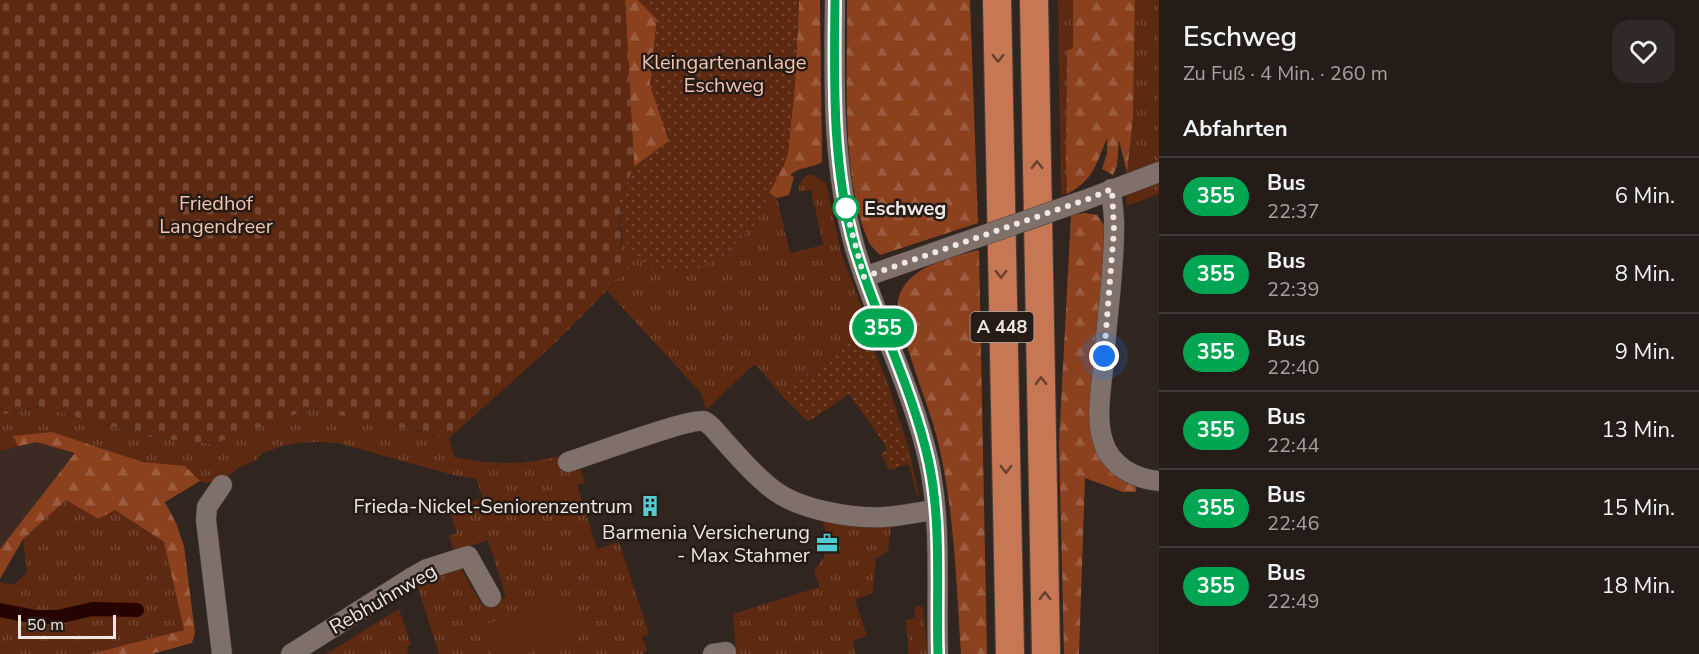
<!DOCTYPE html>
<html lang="de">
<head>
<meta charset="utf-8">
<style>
	:root { --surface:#251c18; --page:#312925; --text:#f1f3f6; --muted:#a3a1a2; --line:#423a37 }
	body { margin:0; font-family:"Nunito Sans",sans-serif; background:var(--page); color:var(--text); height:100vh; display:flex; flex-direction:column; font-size:22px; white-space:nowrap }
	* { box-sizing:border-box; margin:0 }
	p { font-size:20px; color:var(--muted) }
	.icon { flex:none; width:33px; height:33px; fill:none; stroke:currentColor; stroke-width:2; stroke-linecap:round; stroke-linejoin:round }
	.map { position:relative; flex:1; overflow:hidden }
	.sheet { display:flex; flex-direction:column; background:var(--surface); width:540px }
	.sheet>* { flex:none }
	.badge { padding:0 12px; border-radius:20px; font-size:21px; line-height:39px }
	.scale { position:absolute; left:18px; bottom:15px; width:98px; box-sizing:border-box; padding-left:6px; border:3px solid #efe7e3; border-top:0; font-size:16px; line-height:21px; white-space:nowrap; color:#efe7e3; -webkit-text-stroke:4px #271b16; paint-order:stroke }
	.you { position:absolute; width:30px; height:30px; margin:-15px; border:4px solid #fff; border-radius:50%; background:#1a73e8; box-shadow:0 0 0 9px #1a73e833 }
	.map>.badge { position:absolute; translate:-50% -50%; box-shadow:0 0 0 3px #fff }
	h2 { padding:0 24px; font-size:22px; line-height:54px }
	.round { display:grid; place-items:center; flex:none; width:63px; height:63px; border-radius:18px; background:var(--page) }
	.summary { display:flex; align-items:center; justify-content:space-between; height:102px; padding:0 24px }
	h1 { font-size:28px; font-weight:600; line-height:45px }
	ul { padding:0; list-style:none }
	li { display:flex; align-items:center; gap:18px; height:78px; padding:0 24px; border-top:2px solid var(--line) }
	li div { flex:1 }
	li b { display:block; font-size:22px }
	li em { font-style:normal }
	li .badge { min-width:66px; font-weight:700; text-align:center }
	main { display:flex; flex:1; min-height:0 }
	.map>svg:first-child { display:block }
	.built { fill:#3d2a22 }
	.grass { fill:url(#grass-tufts) }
	.forest { fill:url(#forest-firs) }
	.cemetery { fill:url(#cemetery-stones) }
	.garden { fill:url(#garden-dots) }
	.pitch { fill:#5d2911 }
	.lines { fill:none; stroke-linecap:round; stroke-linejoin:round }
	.canal { stroke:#270300; stroke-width:14 }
	.minor-casing { stroke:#4c423d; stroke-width:21 }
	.highway-casing { stroke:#4c423d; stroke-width:30 }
	.minor { stroke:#7f706a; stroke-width:20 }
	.highway { stroke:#c77754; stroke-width:28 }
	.minor-bridge-casing { stroke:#4c423d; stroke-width:21; stroke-linecap:butt }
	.minor-bridge { stroke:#7f706a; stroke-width:20 }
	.oneway { stroke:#67402f }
	.line-casing { stroke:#fff; stroke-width:14 }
	.line { stroke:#00a651; stroke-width:9 }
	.walk { stroke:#efe7e3; stroke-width:6; stroke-dasharray:0 10.8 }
	.stop-dot { fill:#fff; stroke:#00a651; stroke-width:3 }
	.labels { text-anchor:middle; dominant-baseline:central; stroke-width:5; stroke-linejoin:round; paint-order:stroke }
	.shield { fill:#271b16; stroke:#b3aaa6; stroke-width:1.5 }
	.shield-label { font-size:18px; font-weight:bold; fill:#efe7e3 }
	.park-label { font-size:20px; fill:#f1c4b1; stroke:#271b16 }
	.stop-label { font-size:20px; font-weight:bold; fill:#efe7e3; stroke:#271b16; text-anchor:start }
	.poi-label { font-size:20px; fill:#efe7e3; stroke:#271b16; text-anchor:end }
	.street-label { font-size:20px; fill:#efe7e3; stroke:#271b16 }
</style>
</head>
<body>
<main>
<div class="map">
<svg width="1159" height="654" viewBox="0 0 1159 654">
	<defs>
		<pattern id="grass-tufts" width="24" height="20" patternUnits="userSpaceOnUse" patternTransform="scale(1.5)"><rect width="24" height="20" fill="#5d2911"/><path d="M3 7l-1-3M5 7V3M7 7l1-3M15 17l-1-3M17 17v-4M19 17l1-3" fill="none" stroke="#754834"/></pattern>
		<pattern id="forest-firs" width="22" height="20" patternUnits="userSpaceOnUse" patternTransform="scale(1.5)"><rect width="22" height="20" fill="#8c411e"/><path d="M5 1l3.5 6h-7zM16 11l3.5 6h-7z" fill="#9c5c3f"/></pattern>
		<pattern id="cemetery-stones" width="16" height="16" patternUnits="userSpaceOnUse" patternTransform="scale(1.5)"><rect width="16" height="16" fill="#5d2911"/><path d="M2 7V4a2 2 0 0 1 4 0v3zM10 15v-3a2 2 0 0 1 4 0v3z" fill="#754834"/></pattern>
		<pattern id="garden-dots" width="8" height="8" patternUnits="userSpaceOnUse" patternTransform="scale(1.5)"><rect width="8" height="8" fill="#5d2911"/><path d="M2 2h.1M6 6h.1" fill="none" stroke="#754834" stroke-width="1.8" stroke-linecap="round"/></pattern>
	</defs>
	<rect width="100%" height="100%" fill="#312520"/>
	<!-- built -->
	<path class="built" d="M36,442l39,11 -75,96v-98z"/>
	<!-- grass -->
	<path class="grass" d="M1058,0h15v48l-6,2 -1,111 1,33h-6z
		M1135,0h24v163l-32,10 6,-56z
		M811,174l15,9 15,70 29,76v11l17,41 21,65 11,49 -2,1 -13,-51 -44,-114 -78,65 -24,-29 -5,-2 -47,45 -4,-16 -95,-103 23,-24 -9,-18 1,-11 26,28 73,-8 36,-36 12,-29 8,5 13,55 33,-8 -12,-55 -12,2c0,-10 3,-14 12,-18z
		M1159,178v16l-33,12 1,-17z
		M38,407l117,31 58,6 97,-35 139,29 5,19c42,9 79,8 120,-5l11,30 -8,3 20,64 22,-7 30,92 -7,3 5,14 -4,1 1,2h-205l-22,-69 43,-18 22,38 24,-8 -18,-57 -34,11 -5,-15 8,-3 -8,-24 34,-11 -7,-19 -23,-4 -115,-32 -21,-1 -18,1 -17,3 -21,8 -5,6 -18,8 -14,12 -18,3 -6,-2 -35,20 -22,-39 -59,-20 -9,11 -39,-11 -36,9v-36z
		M66,500l31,19 18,-9 49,32 20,88 -94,24h-90v-72l13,3 14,-12 -4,-34z
		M822,518l70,2 -4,31 -12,8 -3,34 -18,7 12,36 -15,5 4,13h-120l-3,-40 86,-27 -5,-17 11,-14 -3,-17 4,-6z
		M915,606l8,1 5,47h-20v-16l-3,-10 2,-1 -2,-7 10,-2z
		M399,609l12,36 -4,1 1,8h-82z"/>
	<!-- forest -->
	<path class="forest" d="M625,0h13l19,19 -7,66 19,56 -35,26z
		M799,0h21l2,162c-11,7 -22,4 -32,13l4,2 -5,18 -12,3 -8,-5 15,-28 4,-13 7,-69z
		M847,0h123l8,223 -98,32c-4,-5 -10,-9 -12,-15 -28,-65 -20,-168 -21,-240z
		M1073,0h62l-2,117 -6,56 -8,-33 -2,26 -4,9 -11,-6 5,-16v-15c-11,26 -13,42 -40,56l-1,-33 1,-111 6,-2z
		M1085,213l12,2 11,16 -15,191 43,63v7h-13l-38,-14 -6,176h-15l-5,-212 12,-227z
		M979,250l8,404h-26c-5,-75 -7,-159 -28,-231 -7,-23 -39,-106 -35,-123 8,-34 53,-43 81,-50z
		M52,432l91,30 42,4 15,15 -35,21 11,21 8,23 11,87 -3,10 -40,11h-62l94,-24 -20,-88 -49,-32 -17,9 -32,-19 -43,39 -23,40v-30l75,-96 -38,-11 -19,4 -5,-10z"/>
	<!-- cemetery -->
	<path class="cemetery" d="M0,0h625l9,167 -14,33 1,49 9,18 -77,78 -104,93 -139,-29 -97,35 -58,-6 -117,-31 -38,8z"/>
	<!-- garden -->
	<path class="garden" d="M638,0h161l-4,81 -7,71 -4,13 -15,28 -12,29 -36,36 -34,15 -39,-7 -26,-28 -2,-38 14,-33 35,-26 -19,-56 7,-66z
		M861,330c21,38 36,91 48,134l-20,6 -8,-17 6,-2 -3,-8 -35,-49 -41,28 -26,-26z"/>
	<!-- pitch -->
	<path class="pitch" d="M570,597l13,38 -58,19h-32l-9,-29z"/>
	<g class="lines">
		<!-- canal -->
		<path class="canal" d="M0,610l36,7h22l34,-8 45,1"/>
		<defs>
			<path id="minor" d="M835,0c-1,84 -3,167 20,248 21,73 58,141 74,215 13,63 7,128 9,191
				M1111,189c1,14 4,28 3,41 0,43 -7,86 -10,129 -2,25 -9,57 -1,82 7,25 32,38 56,40
				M1085,200l74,-28
				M864,277l86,-30
				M568,462c19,-6 122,-44 135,-41 3,0 5,3 8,5 19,21 41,48 64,65 26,19 78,28 110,26 16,-1 33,-5 50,-7
				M222,654l-16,-134 1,-13 15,-22
				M291,654l120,-76 16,-9 41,-13 23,41
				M713,654l13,-2v2"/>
			<path id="highway" d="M997,0l13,654
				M1034,0l12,654"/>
		</defs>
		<!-- minor casing -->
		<use href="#minor" class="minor-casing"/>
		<!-- highway casing -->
		<use href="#highway" class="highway-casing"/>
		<!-- minor -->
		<use href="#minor" class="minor"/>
		<!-- highway -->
		<use href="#highway" class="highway"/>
		<defs>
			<path id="minor-bridge" d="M950,247l135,-47"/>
		</defs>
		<!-- minor-bridge casing -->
		<use href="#minor-bridge" class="minor-bridge-casing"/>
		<!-- minor-bridge -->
		<use href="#minor-bridge" class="minor-bridge"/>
	</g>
	<!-- one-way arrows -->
	<defs><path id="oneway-chevron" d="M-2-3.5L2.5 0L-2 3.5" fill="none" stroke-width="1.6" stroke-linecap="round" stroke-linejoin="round" transform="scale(1.5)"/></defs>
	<g class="oneway">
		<use href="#oneway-chevron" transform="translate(998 58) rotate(89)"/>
		<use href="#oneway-chevron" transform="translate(1037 165) rotate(-91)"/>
		<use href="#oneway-chevron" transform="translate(1001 274) rotate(89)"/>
		<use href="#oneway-chevron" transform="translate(1041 381) rotate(-91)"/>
		<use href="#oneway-chevron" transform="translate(1006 469) rotate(89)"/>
		<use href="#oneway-chevron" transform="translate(1045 596) rotate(-91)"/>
	</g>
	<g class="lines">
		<defs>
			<path id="line" d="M835,0c-1,84 -3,167 20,248 22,73 58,141 74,215 13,63 7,128 9,191"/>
		</defs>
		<!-- line casing -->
		<use href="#line" class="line-casing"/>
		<!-- line -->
		<use href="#line" class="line"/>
		<!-- walk -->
		<path class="walk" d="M846,208l-1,-2 19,71 224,-78 24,-10 2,41 -10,126"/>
	</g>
	<!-- icons -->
	<defs>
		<symbol id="building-bare" viewBox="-9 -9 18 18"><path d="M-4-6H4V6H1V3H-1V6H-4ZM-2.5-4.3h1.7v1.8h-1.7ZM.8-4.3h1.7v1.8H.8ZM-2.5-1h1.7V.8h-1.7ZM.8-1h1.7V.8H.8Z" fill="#51ccd1" stroke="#271b16" stroke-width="2.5" paint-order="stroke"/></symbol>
		<symbol id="office-bare" viewBox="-9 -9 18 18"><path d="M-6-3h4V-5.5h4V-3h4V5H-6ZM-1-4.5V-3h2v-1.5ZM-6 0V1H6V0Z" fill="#51ccd1" stroke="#271b16" stroke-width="2.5" paint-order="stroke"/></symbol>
	</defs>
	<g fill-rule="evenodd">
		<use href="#building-bare" x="635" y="491" width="30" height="30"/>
		<use href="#office-bare" x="812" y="528" width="30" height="30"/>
	</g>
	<!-- markers -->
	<circle class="stop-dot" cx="846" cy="208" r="12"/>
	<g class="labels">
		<!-- shield labels -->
		<rect class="shield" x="970.5" y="312" width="63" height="30" rx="4.5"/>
		<g class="shield-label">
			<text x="1002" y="327">A 448</text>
		</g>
		<!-- park labels -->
		<g class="park-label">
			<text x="724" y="62">Kleingartenanlage<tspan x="724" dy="23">Eschweg</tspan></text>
			<text x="216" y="203">Friedhof<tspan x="216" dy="23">Langendreer</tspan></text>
		</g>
		<!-- stop labels -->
		<g class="stop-label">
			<text x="864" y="208">Eschweg</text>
		</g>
		<!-- poi labels -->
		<g class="poi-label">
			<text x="633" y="506">Frieda-Nickel-Seniorenzentrum</text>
			<text x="810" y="532">Barmenia Versicherung<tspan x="810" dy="23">- Max Stahmer</tspan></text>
		</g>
		<!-- street labels -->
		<g class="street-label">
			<text transform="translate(383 599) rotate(-30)">Rebhuhnweg</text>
		</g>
	</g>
</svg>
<div class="scale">50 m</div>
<div class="you" style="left:1104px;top:356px"></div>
<b class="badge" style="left:883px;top:328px;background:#00a651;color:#fff">355</b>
</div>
<section class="sheet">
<div class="summary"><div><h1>Eschweg</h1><p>Zu Fuß · 4 Min. · 260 m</p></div><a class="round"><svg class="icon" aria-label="heart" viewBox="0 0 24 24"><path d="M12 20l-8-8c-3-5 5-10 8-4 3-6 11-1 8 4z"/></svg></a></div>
<h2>Abfahrten</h2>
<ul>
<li><span class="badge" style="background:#00a651;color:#fff">355</span><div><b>Bus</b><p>22:37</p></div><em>6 Min.</em></li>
<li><span class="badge" style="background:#00a651;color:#fff">355</span><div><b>Bus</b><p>22:39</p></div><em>8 Min.</em></li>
<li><span class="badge" style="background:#00a651;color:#fff">355</span><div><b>Bus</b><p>22:40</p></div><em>9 Min.</em></li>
<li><span class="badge" style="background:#00a651;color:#fff">355</span><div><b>Bus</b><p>22:44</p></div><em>13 Min.</em></li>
<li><span class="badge" style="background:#00a651;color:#fff">355</span><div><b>Bus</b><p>22:46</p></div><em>15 Min.</em></li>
<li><span class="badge" style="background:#00a651;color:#fff">355</span><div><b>Bus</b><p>22:49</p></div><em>18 Min.</em></li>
</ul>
</section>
</main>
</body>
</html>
